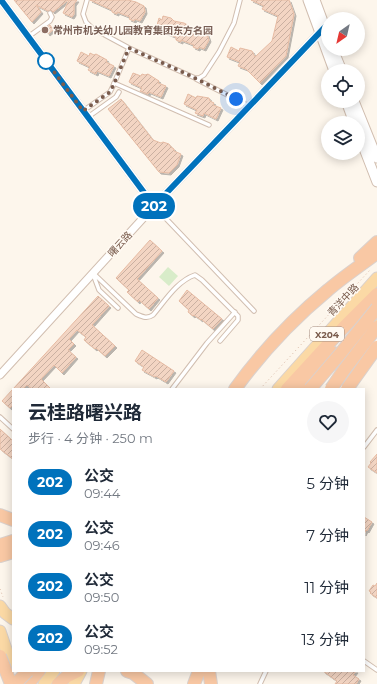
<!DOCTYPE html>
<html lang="zh">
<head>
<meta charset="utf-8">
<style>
	:root { --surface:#fff; --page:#f6f6f7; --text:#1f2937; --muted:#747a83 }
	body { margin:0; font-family:Montserrat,"Noto Sans SC",sans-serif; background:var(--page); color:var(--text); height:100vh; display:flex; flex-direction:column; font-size:15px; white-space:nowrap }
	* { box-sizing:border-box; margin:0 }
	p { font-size:13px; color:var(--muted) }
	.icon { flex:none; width:22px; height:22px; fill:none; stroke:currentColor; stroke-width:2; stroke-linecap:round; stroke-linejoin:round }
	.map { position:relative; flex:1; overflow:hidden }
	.side { position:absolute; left:12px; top:388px; width:353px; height:284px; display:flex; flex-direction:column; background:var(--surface); border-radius:0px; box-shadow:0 2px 10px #0003 }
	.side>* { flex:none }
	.badge { padding:0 8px; border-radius:13px; font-size:14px; line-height:26px }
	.needle { width:26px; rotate:214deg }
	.fabs { position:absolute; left:321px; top:12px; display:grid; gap:8px }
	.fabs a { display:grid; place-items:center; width:44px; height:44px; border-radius:50%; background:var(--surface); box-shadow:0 2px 10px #0003; font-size:20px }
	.you { position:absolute; width:20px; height:20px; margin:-10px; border:3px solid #fff; border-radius:50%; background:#1a73e8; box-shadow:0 0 0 6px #1a73e833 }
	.map>.badge { position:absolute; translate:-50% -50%; box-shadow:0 0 0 2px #fff }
	.round { display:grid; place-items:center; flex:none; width:42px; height:42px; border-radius:21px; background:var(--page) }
	.overview { display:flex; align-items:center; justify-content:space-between; height:68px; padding:0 16px }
	h1 { font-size:19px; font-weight:700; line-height:30px }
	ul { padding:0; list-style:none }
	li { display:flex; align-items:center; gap:12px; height:52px; padding:0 16px }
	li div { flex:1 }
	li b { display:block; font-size:15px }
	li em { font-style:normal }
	li .badge { min-width:44px; font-weight:700; text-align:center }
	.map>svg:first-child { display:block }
	.grass { fill:#d8ecc9 }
	.building { fill:url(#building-hatch); stroke:#e6bba3; filter:url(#shadow) }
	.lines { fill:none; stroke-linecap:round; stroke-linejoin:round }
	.service-casing { stroke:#d1beb0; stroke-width:5.5 }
	.minor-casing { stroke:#d1beb0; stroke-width:9 }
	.tertiary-casing { stroke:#d1beb0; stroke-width:11 }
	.primary-casing { stroke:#dad1cd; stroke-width:13 }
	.trunk-casing { stroke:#dad1cd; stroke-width:14 }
	.path { stroke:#d9b8a5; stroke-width:1; stroke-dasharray:1 3; stroke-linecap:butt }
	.service { stroke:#fff; stroke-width:3.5 }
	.minor { stroke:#fff; stroke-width:7 }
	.tertiary { stroke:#fff; stroke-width:9 }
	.primary { stroke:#fbd9a5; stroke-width:11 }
	.trunk { stroke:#f9c8a4; stroke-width:12 }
	.trunk-bridge-casing { stroke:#dad1cd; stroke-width:14; stroke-linecap:butt }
	.trunk-bridge { stroke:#f9c8a4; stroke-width:12 }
	.line-casing { stroke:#fff; stroke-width:9 }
	.line { stroke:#0072bc; stroke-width:6 }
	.walk { stroke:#7a5c4d; stroke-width:4; stroke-dasharray:0 7.2 }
	.education-dot { fill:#8d6e63; stroke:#fffaf3; stroke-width:1.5 }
	.stop-dot { fill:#fff; stroke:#0072bc; stroke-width:2 }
	.labels { text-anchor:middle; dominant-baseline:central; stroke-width:3; stroke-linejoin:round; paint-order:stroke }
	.shield { fill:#fffaf3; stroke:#a28b7f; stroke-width:1 }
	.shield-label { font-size:9px; font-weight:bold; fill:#7a5c4d }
	.education-label { font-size:10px; font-weight:bold; fill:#785e54; stroke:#fffaf3; text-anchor:start }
	.street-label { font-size:10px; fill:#7a5c4d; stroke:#fffaf3 }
</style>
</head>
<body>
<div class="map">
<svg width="377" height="684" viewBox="0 0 377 684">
	<defs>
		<pattern id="building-hatch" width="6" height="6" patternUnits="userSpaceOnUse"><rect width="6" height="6" fill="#f3d5c3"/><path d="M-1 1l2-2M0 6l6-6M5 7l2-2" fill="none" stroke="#cab0a1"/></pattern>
		<filter id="shadow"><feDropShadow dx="2" dy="2" stdDeviation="0" flood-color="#0004"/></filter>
	</defs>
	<rect width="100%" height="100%" fill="#fdf6ec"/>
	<!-- grass -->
	<path class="grass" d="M168,267l10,9 -9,10 -10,-9z"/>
	<!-- building -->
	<path class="building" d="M14,0h54l-15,12 -2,-2 -3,1 -12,-6 5,7 -9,10z
		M69,0h8l-3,4v10l-2,3 -9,-4z
		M90,0h38l8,2 8,4 1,6 -5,9 -5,-2 -1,2 -5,-2 1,-2 -13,-5v2l-5,-2v-2z
		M251,0h38l5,14 -8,42 -26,27 -14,-14 -8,-3 2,-4 -13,-5 4,-10 8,4 1,-3 12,3 3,6 17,-16 6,-25 -16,-7 2,-3z
		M163,16l8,2 3,3 10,2 11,6 5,1 7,4 2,6 -5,9 -5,-2 -1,2 -5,-2 1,-2 -13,-5v2l-5,-2v-3l-20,-8 3,-11 3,2z
		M50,25l3,5 -5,4 -3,-5z
		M81,52l8,4 1,-3 4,2 2,-1 11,6 -1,2 8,4 -5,10 -12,-5 -1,3 -8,-4 2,-3 -13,-6z
		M133,73l8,3 1,-2 3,1 3,-1 11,7 -1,2 8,3 -5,11 -12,-5 -1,2 -8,-3 2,-3 -13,-6z
		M188,94l8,4 1,-2 12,2 1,3 4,2 -1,2 8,3 -5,11 -12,-6 -1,3 -8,-3 2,-3 -13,-6z
		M121,99l32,41 8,3 2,-1 6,2 2,3 3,2v2l7,3 -4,11 -8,8 -10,-1 -51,-63z
		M150,240l12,11 -25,28 21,19 -9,11 -10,-9 -1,2 -11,-10 2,-2 -13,-12z
		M187,290l35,29 -9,10 -12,-10v1l-7,-5 -1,1 -5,-4 1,-2 -10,-9z
		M98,296l11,10 -17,19 23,21 -10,10 -9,-8 -1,1 -11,-9 2,-3 -9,-7 -8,9 5,5 -6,6 8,7 -14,16 -8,-8 -13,14 10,10h-19l-5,-4 -4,4h-10z
		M142,350l32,21 -8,11 -10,-6 -1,1 -13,-7 2,-3 -9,-6z
		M13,389v16l-3,3 -8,-7z
		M0,429l13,12v18l-13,-10z
		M377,454v19l-9,-6 3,-4 -1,-1z
		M364,517l8,5 -5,9 -1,-1 -2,4z
		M377,583v15l-7,-5 1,-1 -2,-1 4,-6 2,1z
		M323,671h33l-3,4 6,4 -3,5h-21l2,-3z"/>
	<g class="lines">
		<defs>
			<path id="service" d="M87,0l-4,14 3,8 6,6 37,20 66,30h4l5,-3 15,-23 15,-29 6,-23
				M28,37l22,-16 2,-4 -2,-4
				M196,79l53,27
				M114,83l95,42
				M83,111l27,-19 3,-6 16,-38
				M88,117l28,-20 3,-5
				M154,206l100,105
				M93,273l43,41c7,3 11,5 17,1 12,-14 24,-34 42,-40l7,5 36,36v4l-18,21
				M93,274l6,16 19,18
				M172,389l35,-46 28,-31
				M0,417l13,12
				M364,447l13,-17
				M364,661l13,9
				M260,684l6,-13"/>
			<path id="minor" d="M1,0l153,206
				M0,375l156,-171 166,-174"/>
			<path id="tertiary" d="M308,0l26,71
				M315,0l13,35
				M333,49l9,22
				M346,101l8,22
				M354,101l23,57
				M358,133l19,49"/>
			<path id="primary" d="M363,334l14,-16
				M278,389l99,-111
				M0,606l5,7 8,6
				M0,631l8,24 5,9
				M44,684l10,-13
				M74,684l7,-13"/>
			<path id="trunk" d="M360,258l17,-16
				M235,389c26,-36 59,-71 93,-99 15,-13 33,-25 49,-37
				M287,389l56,-61 34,-34
				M300,389l34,-36
				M0,515l13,5
				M0,545l13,-4
				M0,556l13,-4
				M127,671l6,2 14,11
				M209,671l2,13
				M28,684l11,-13
				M58,684l8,-7 12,-6
				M96,684l3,-13
				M194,684l5,-13"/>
		</defs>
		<!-- service casing -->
		<use href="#service" class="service-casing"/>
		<!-- minor casing -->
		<use href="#minor" class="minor-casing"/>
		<!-- tertiary casing -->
		<use href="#tertiary" class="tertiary-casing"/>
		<!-- primary casing -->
		<use href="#primary" class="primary-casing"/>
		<!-- trunk casing -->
		<use href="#trunk" class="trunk-casing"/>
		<!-- path -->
		<path class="path" d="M260,389l110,-119
			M0,589l3,8"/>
		<!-- service -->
		<use href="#service" class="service"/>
		<!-- minor -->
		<use href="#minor" class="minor"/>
		<!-- tertiary -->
		<use href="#tertiary" class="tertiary"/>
		<!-- primary -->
		<use href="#primary" class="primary"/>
		<!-- trunk -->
		<use href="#trunk" class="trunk"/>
		<defs>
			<path id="trunk-bridge" d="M310,389l30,-35 37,-46
				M331,389l13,-19 33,-43
				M347,389l30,-42
				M0,656l11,28
				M15,684l13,-13"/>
		</defs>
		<!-- trunk-bridge casing -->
		<use href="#trunk-bridge" class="trunk-bridge-casing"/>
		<!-- trunk-bridge -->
		<use href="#trunk-bridge" class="trunk-bridge"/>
	</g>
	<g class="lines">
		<defs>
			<path id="line" d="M1,0l153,206 171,-179 3,8"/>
		</defs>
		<!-- line casing -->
		<use href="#line" class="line-casing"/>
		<!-- line -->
		<use href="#line" class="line"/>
		<!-- walk -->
		<path class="walk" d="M46,61l37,50 27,-19 3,-6 16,-38 58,26 49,25"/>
	</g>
	<!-- markers -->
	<circle class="education-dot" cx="45" cy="30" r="4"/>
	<circle class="stop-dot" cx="46" cy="61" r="8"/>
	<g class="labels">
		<!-- shield labels -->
		<rect class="shield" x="310" y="327" width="34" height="14" rx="3"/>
		<g class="shield-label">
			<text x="327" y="334">X204</text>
		</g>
		<!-- education labels -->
		<g class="education-label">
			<text x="53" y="30">常州市机关幼儿园教育集团东方名园</text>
		</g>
		<!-- street labels -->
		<g class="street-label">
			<text transform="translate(120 244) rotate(-48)">曙云路</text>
			<text transform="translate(343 300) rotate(-47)">青洋中路</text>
		</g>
	</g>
</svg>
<div class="fabs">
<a><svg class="needle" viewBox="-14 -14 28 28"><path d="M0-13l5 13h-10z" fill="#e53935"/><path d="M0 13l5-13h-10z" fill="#747a83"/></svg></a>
<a><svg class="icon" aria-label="locate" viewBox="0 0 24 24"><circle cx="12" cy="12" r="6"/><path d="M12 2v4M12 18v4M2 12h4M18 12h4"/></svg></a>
<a><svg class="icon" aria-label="layers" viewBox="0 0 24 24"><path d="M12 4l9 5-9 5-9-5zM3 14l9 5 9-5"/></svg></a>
</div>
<div class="you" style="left:236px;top:99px"></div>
<b class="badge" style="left:154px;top:206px;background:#0072bc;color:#fff">202</b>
<section class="side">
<div class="overview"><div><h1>云桂路曙兴路</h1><p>步行 · 4 分钟 · 250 m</p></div><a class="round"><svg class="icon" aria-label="heart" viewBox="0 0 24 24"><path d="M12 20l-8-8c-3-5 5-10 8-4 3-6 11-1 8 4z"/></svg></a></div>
<ul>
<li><span class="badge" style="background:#0072bc;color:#fff">202</span><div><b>公交</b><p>09:44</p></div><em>5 分钟</em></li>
<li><span class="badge" style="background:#0072bc;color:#fff">202</span><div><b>公交</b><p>09:46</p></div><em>7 分钟</em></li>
<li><span class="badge" style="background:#0072bc;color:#fff">202</span><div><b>公交</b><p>09:50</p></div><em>11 分钟</em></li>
<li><span class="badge" style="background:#0072bc;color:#fff">202</span><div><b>公交</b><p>09:52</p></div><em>13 分钟</em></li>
</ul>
</section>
</div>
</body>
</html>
